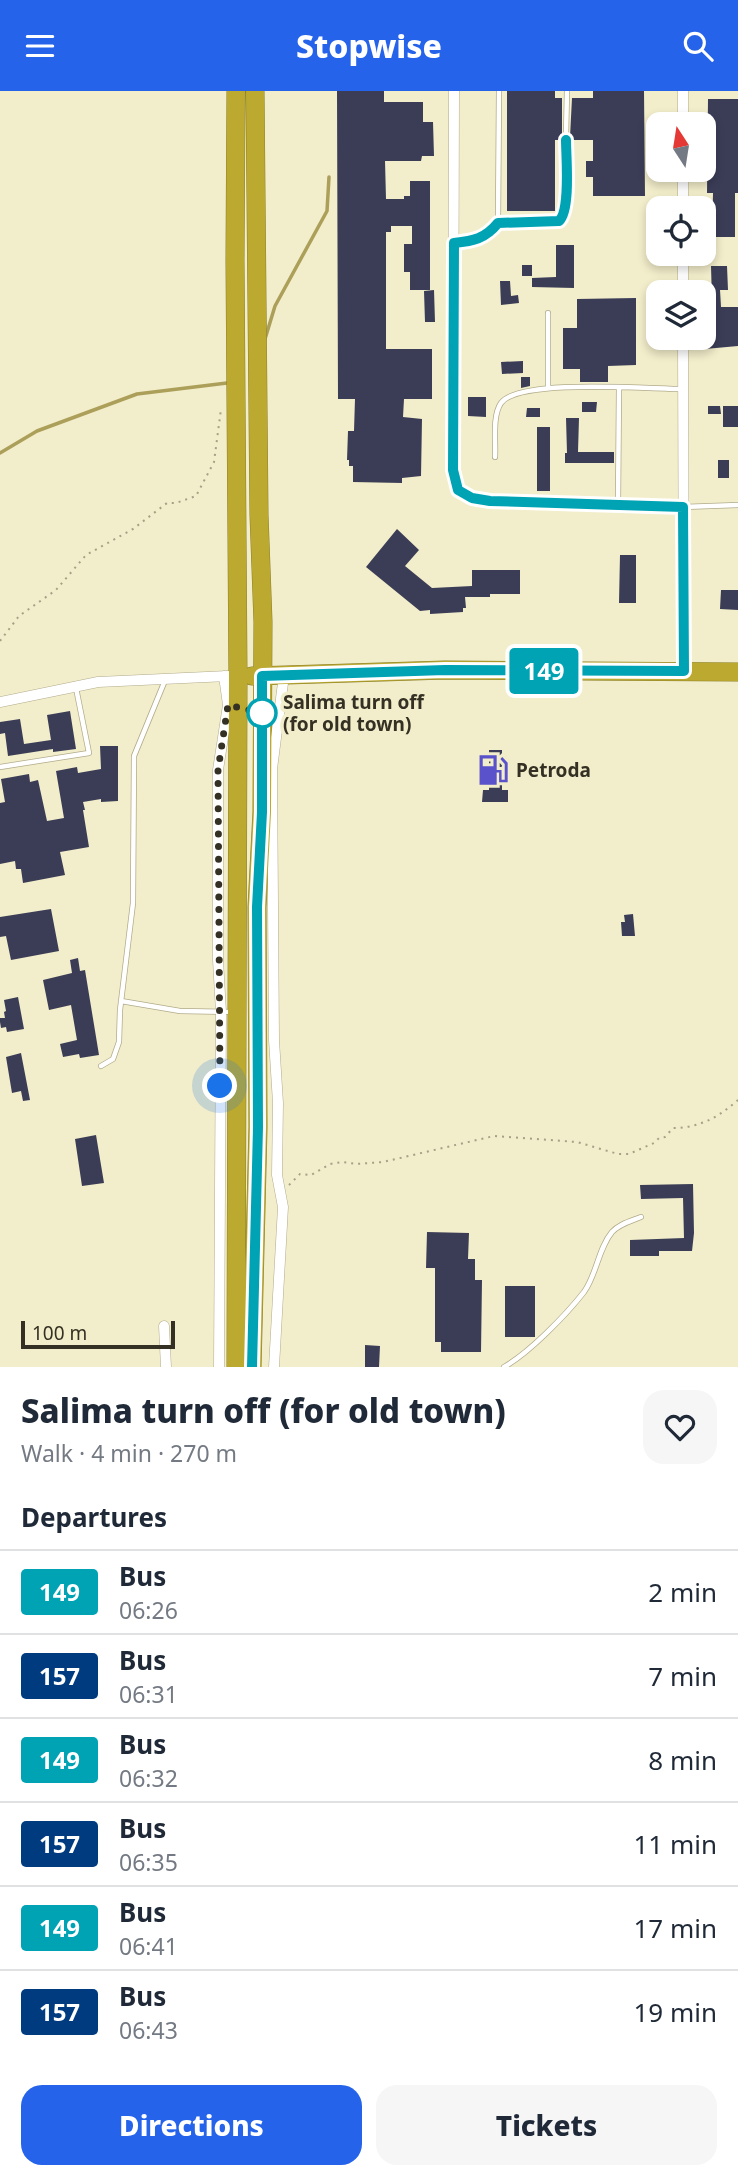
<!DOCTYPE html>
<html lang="en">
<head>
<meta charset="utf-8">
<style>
	:root { --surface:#fff; --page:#f6f6f7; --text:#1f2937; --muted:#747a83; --line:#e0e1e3; --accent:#2563eb }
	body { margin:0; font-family:"Noto Sans",sans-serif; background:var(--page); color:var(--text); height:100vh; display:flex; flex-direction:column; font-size:26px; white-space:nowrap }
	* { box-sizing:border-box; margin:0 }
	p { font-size:23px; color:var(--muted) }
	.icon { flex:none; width:38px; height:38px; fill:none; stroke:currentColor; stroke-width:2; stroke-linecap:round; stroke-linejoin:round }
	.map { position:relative; height:1276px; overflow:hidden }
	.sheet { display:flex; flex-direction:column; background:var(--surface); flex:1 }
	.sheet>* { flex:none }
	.badge { padding:0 14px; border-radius:5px; font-size:24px; line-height:46px }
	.needle { width:46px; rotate:348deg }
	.tools { position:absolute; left:646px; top:21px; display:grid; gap:14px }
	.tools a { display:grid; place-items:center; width:70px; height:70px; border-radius:14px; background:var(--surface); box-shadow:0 4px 10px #0003; font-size:35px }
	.scale { position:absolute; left:21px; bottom:18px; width:154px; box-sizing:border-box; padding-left:7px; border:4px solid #343124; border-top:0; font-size:19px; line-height:24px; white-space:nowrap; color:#343124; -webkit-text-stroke:5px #f2edca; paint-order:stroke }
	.you { position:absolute; width:35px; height:35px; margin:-18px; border:5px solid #fff; border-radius:50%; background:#1a73e8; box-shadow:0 0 0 10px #1a73e833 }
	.map>.badge { position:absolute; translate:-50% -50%; box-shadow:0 0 0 4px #fff }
	h2 { padding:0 21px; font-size:26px; line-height:63px }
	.round { display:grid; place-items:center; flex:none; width:74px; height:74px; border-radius:21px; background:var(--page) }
	.headline { display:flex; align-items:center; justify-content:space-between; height:119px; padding:0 21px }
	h1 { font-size:33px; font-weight:800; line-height:52px }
	.primary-button { display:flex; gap:14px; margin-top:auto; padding:14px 21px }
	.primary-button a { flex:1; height:80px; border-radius:21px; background:var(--accent); color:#fff; font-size:28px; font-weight:800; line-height:80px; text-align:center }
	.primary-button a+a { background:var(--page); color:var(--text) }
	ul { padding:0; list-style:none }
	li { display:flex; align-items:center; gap:21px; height:84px; padding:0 21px; border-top:2px solid var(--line) }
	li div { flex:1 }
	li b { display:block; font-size:26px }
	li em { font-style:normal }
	li .badge { min-width:77px; font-weight:700; text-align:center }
	header { display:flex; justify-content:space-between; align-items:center; height:91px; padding:0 21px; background:var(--accent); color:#fff; font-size:32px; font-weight:800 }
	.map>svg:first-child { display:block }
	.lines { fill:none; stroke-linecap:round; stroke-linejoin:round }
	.stream { stroke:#ac9f59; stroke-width:3.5 }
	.building { fill:#3b3d57 }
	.lane-casing { stroke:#b1ab8b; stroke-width:6 }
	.street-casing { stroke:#b1ab8b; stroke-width:11 }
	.highway-casing { stroke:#8c7f2b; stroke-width:19 }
	.path { stroke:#a5a187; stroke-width:2; stroke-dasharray:2 5; stroke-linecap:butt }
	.lane { stroke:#fff; stroke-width:4.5 }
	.street { stroke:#fff; stroke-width:10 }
	.highway { stroke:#bca92f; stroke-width:18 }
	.line-casing { stroke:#fff; stroke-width:16 }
	.line { stroke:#00a3b4; stroke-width:10 }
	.walk { stroke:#343124; stroke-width:7; stroke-dasharray:0 12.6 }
	.stop-dot { fill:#fff; stroke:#00a3b4; stroke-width:3.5 }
	.labels { text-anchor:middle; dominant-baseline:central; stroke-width:7; stroke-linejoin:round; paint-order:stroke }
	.stop-label { font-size:19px; font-weight:bold; fill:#343124; stroke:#f2edca; text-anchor:start }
	.poi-label { font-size:19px; font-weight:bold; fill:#343124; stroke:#f2edca; text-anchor:start }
</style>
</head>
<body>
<header><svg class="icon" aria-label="menu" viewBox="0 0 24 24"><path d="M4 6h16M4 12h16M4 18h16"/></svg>Stopwise<svg class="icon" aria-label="search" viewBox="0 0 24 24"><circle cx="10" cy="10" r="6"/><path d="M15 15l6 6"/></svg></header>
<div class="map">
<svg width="738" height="1276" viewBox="0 0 738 1276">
	<rect width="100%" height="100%" fill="#f2edca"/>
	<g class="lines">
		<!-- stream -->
		<path class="stream" d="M265,248l10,-33 52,-95 2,-34
			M0,362l37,-22 100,-37 90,-11"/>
	</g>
	<!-- building -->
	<path class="building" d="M337,0h47v11h39v20h10l1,34h-12l-1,5h-36l1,38h18v-3h6v-15h20v109h-20v-18h-6v-28h8v-18h-21v6h-5v117h46v50h-28l-1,18 19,2 -1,57 -19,2v5l-49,-1v-16h-4v-6h-2l1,-29h6l1,-32h-17z
		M507,0h48v7h7v39l-1,3h-6v71h-48z
		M593,0h51l1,105h-52v-19h-7v-16h7v-21h-22l-1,-3 2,-39h21z
		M708,8h30v94h-3v44h-23l1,-44h-6z
		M556,154h18v43l-42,-1v-9l24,-1z
		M522,174h10v11h-10z
		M711,175h16l1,24h-8l1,17h17v39l-33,3v-49h7z
		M500,190h10l1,15 7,-1 1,8 -18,2z
		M434,199l1,32h-10l-1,-31z
		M636,207v67l-28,1v16h-28v-13h-17v-41h14v-29z
		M523,270v12l-21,1 -1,-12z
		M521,286h9v9l-9,2z
		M468,306h18v20l-18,-1z
		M582,311h15l-1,10h-14z
		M708,315h12l1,8h-13z
		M723,315h15v21h-15z
		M527,317h13v9h-14z
		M566,327h13l-1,34h36v11h-49v-10h2z
		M537,336h13v64h-13z
		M718,369h11v18h-11z
		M397,438l22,21 -14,16 27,22 40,-2v-16h48v24h-30v3h-25l1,11h-3v4l-33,2v-4l-10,1 -54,-44z
		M620,464h16v48h-17z
		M721,499h17v20l-18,-1z
		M70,620l6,38 -23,3v-3l-45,7 -3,-23 -5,1v-12l20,-3 4,25 27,-4 -4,-25z
		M100,655h18v55l-17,1v-3l-18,3 2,8h-2l6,37 -29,5 5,23 -42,8 -2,-14h-5l-1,-8 -15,3v-61l5,-1 -4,-23 28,-5 1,8 8,-2 9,41 17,-3 -8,-47 21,-4 1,6 23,-4z
		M489,659h13v40h6v12h-26l1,-12h6z
		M51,818l8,42 -48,9 -5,-24 -6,1v-20z
		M633,823l2,22h-13l-1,-14h4l-1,-7z
		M78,867l2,13 5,-1 14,85 -19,3 -1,-4 -16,3 -3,-13 17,-4 -6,-35 -22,5 -6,-30 29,-7 -2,-13z
		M18,906l6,32 -17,3 -1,-5 -5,1 -1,-6v-4h5l-1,-6 2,-1 -2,-11z
		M21,962l9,47 -7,1 -2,-10 -9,2 -6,-36z
		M96,1044l8,48 -22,3 -7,-47z
		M693,1093l1,49 -2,18h-33v5h-29v-16l54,-2 -1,-40 -42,1 -1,-14z
		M427,1141l42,1 -1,26h7v21h7l-1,72h-40v-10h-6v-74h-9z
		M505,1195h30v51h-30z
		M365,1254l15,1 -1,21h-14z"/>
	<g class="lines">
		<defs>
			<path id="lane" d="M566,44l1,-44
				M498,132l1,-132
				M454,152l28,-5 16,-14 61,-3c12,-11 7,-64 7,-81
				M548,222v74
				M495,366c1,-15 -3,-41 6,-54 18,-25 148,-14 182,-14
				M618,413l1,-116
				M683,416l55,-2
				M0,676l89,-14 -13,-65
				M121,910l59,10 53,1
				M101,975l12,-7 6,-17 1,-32 13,-107 1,-147 32,-78
				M504,1276c25,-14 62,-52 80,-75 13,-18 14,-43 28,-60 7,-8 19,-11 29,-15"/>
			<path id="street" d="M454,0l-1,379 5,20 14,8 18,3 193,6
				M683,0v33
				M683,79v38
				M683,163v38
				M683,247l1,333
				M0,611l98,-20 130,-6
				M164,1235l2,41
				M219,1276l2,-355 -3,-52v-190l10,-65 -4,-29
				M274,1276l9,-160 -6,-32 1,-72 -4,-63 -2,-271 12,-94"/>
			<path id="highway" d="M252,585l193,-6 293,2
				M236,1276l2,-691 -3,-416 1,-169
				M252,1276l6,-240 -1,-220 5,-95 1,-190 -4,-107 -4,-424"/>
		</defs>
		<!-- lane casing -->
		<use href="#lane" class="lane-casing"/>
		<!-- street casing -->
		<use href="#street" class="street-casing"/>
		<!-- highway casing -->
		<use href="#highway" class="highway-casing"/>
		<!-- path -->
		<path class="path" d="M0,550l19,-25 37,-26 30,-35 47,-26 34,-26h9l20,-7 18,-34 7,-53
			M289,1094l11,-11 11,1 19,-11 12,-2 14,2 27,-2 111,-26 83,6 41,12h11l25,-11 5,-5 6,-1 8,-9c26,0 46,-11 65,-28"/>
		<!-- lane -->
		<use href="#lane" class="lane"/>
		<!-- street -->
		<use href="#street" class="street"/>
		<!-- highway -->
		<use href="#highway" class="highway"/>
	</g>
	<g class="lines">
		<defs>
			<path id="line" d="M252,1276l6,-240 -1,-220 5,-95v-136l183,-6 239,1 -1,-164 -193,-6 -18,-3 -14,-8 -5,-20 1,-227c19,-2 31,-4 44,-20l61,-2c12,-11 7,-64 7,-81"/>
		</defs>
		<!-- line casing -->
		<use href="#line" class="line-casing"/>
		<!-- line -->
		<use href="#line" class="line"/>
		<!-- walk -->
		<path class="walk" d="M220,995l-2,-316 10,-65 34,8"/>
	</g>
	<!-- icons -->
	<defs>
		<symbol id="fuel-bare" viewBox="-9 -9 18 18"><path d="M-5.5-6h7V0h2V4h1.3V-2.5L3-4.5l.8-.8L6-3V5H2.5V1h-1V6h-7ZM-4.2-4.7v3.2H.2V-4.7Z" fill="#5952ca" stroke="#f2edca" stroke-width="2.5" paint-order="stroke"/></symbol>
	</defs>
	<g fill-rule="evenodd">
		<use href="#fuel-bare" x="471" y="657" width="44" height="44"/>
	</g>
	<!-- markers -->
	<circle class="stop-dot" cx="262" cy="622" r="14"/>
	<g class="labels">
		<!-- stop labels -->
		<g class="stop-label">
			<text x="283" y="611">Salima turn off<tspan x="283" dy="22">(for old town)</tspan></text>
		</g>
		<!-- poi labels -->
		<g class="poi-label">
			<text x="516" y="679">Petroda</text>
		</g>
	</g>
</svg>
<div class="tools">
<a><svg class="needle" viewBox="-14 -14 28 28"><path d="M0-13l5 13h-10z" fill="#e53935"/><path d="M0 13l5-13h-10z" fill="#747a83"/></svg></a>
<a><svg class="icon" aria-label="locate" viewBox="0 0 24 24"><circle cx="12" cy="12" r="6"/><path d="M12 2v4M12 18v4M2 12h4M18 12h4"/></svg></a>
<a><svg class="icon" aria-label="layers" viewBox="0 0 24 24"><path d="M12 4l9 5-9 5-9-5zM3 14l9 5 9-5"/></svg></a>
</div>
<div class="scale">100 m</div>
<div class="you" style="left:220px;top:995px"></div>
<b class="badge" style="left:544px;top:580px;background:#00a3b4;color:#fff">149</b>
</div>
<section class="sheet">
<div class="headline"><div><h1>Salima turn off (for old town)</h1><p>Walk · 4 min · 270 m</p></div><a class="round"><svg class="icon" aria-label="heart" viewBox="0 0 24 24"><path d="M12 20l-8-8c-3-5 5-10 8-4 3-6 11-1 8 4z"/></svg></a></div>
<h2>Departures</h2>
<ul>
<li><span class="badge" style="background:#00a3b4;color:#fff">149</span><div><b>Bus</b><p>06:26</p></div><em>2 min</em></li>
<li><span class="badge" style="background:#003b80;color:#fff">157</span><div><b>Bus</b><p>06:31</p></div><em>7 min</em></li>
<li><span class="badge" style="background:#00a3b4;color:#fff">149</span><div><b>Bus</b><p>06:32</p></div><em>8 min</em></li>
<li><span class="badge" style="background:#003b80;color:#fff">157</span><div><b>Bus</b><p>06:35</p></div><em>11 min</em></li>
<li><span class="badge" style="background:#00a3b4;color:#fff">149</span><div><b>Bus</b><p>06:41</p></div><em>17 min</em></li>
<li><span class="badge" style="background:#003b80;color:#fff">157</span><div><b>Bus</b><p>06:43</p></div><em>19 min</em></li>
</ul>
<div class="primary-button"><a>Directions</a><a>Tickets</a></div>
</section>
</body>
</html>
